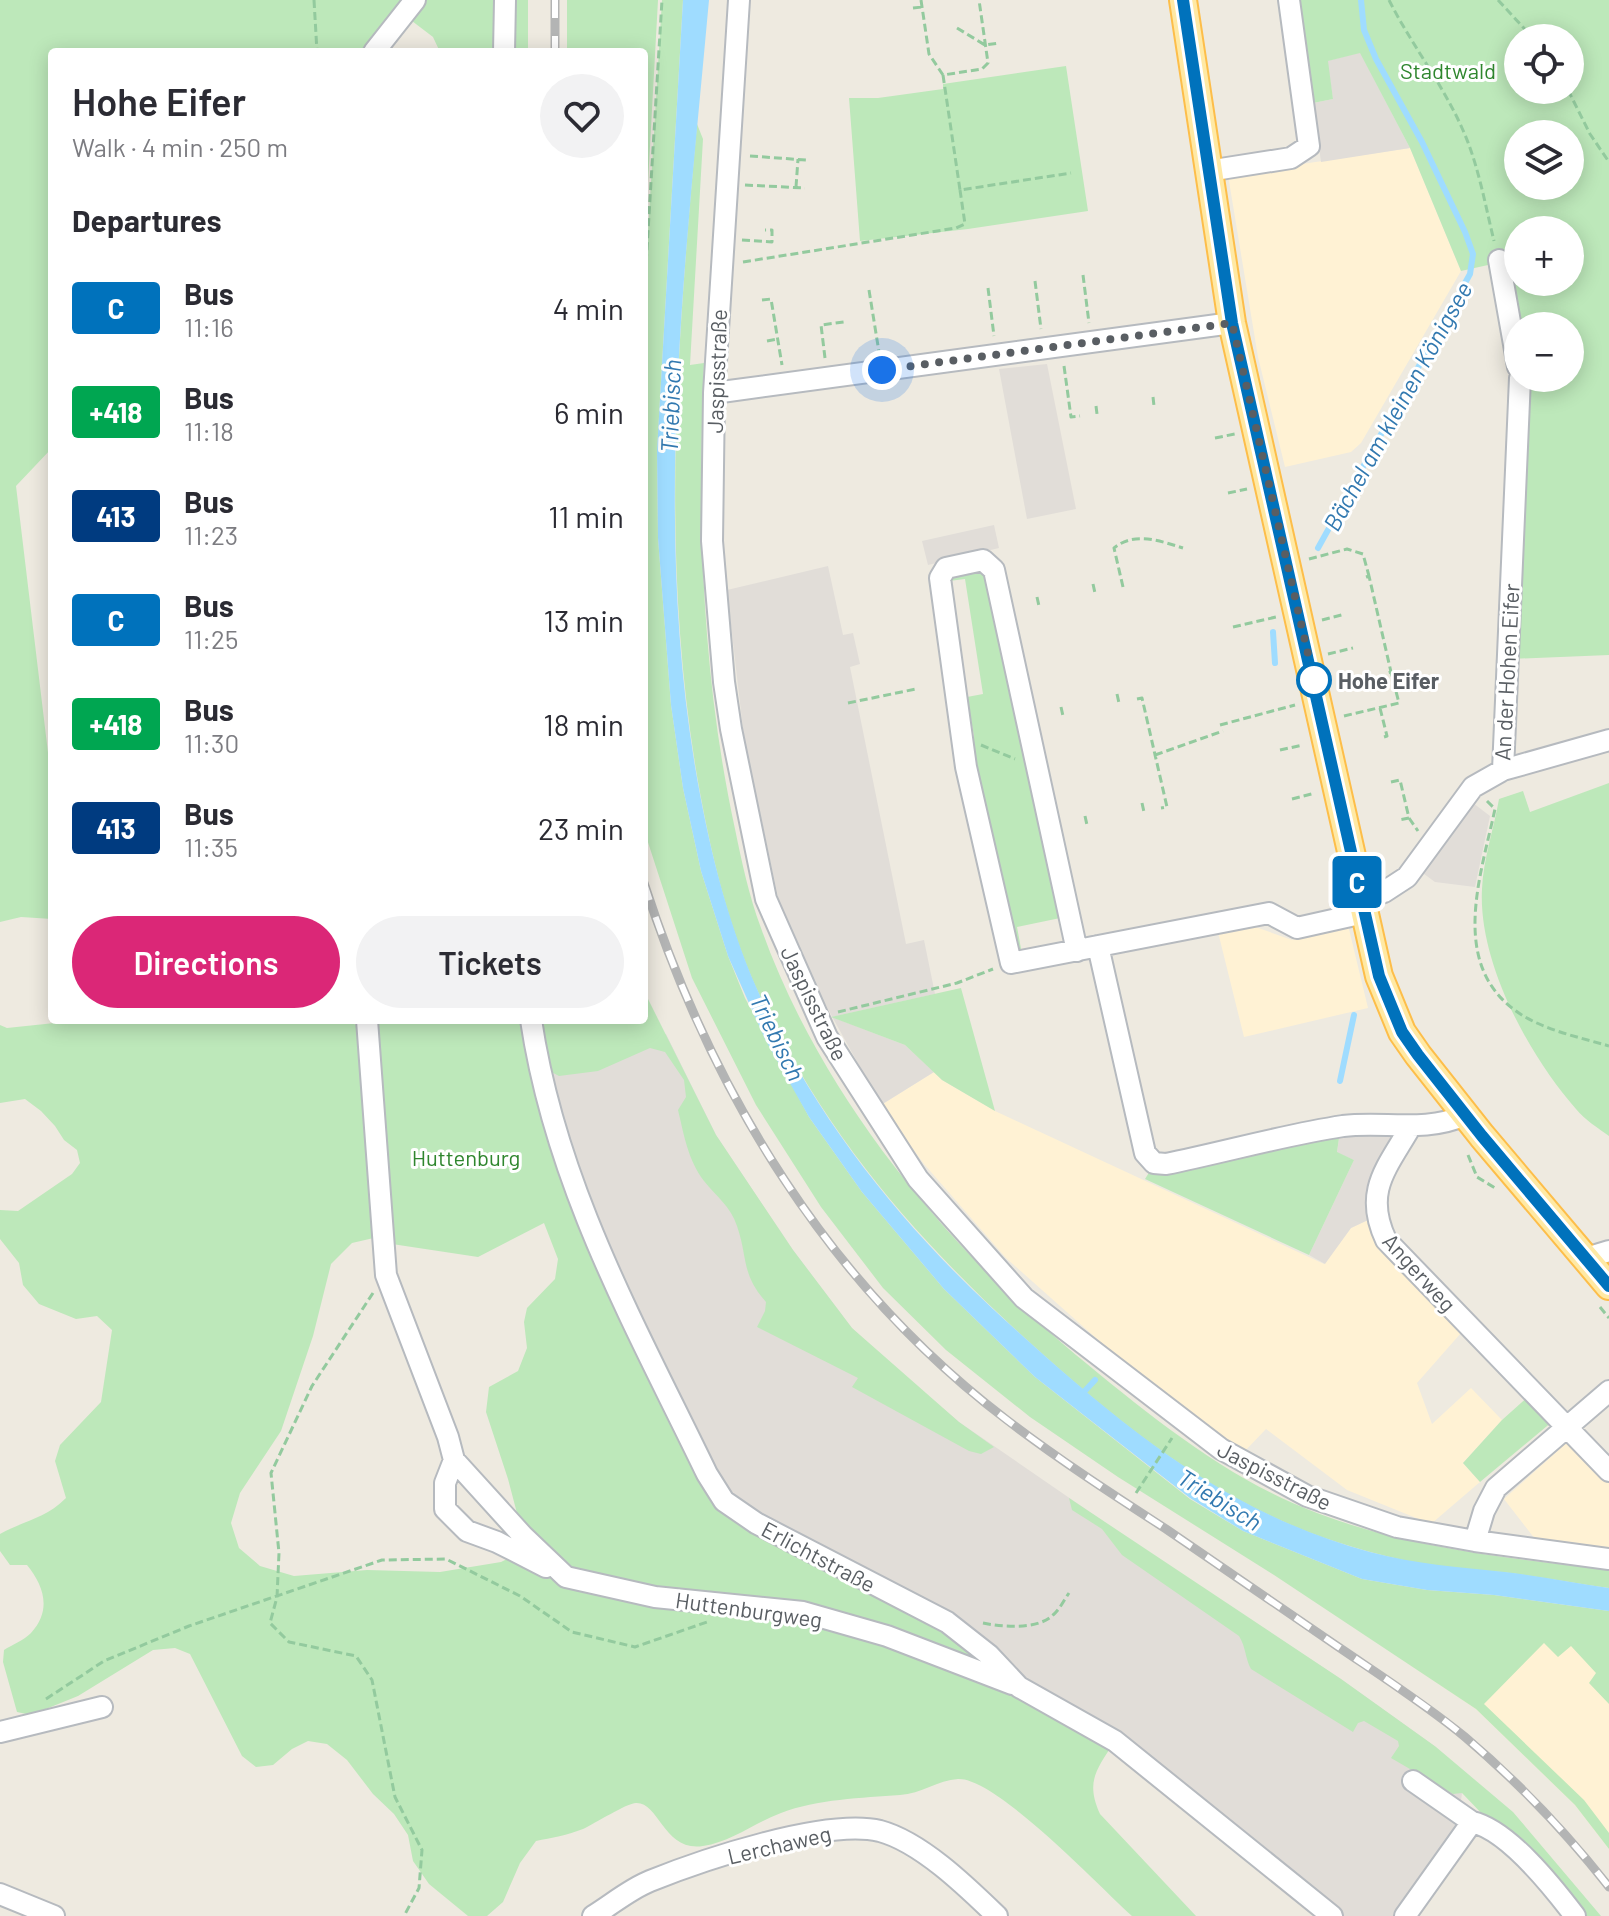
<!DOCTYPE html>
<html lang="en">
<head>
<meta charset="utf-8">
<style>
	:root { --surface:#fff; --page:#f2f2f3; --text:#2b2b33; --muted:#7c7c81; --accent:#db2777 }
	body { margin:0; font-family:Barlow,sans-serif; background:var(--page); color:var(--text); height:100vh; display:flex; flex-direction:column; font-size:30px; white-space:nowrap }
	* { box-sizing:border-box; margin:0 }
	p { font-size:26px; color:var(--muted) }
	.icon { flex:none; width:44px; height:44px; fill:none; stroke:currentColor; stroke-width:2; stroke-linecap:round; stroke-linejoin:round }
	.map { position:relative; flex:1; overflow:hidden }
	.side { position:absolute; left:48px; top:48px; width:600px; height:976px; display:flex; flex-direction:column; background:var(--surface); border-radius:8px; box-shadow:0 4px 20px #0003 }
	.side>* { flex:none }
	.badge { padding:0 16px; border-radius:6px; font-size:28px; line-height:52px }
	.fabs { position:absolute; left:1504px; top:24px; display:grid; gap:16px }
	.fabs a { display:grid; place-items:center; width:80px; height:80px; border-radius:50%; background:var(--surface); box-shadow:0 4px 20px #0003; font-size:40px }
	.you { position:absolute; width:40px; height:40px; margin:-20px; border:6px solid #fff; border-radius:50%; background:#1a73e8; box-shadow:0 0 0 12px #1a73e833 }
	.map>.badge { position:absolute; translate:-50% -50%; box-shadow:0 0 0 4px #fff }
	h2 { padding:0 24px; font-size:30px; line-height:72px }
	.round { display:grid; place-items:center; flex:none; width:84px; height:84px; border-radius:42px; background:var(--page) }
	.overview { display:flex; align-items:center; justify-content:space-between; height:136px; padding:0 24px }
	h1 { font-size:38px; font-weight:600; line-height:60px }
	.cta { display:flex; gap:16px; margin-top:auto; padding:16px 24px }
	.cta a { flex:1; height:92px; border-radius:48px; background:var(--accent); color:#fff; font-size:32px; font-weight:600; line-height:92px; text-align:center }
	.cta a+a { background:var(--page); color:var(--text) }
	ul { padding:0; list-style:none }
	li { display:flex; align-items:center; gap:24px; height:104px; padding:0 24px }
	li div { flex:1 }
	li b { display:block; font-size:30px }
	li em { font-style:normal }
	li .badge { min-width:88px; font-weight:700; text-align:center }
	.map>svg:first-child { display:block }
	.commercial { fill:#fff2d4 }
	.industrial { fill:#e1ddd8 }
	.green { fill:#bde8ba; fill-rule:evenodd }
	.water { fill:#9fdcff }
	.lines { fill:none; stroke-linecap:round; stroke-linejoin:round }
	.stream { stroke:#9fdcff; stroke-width:6 }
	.minor-casing { stroke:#b6babf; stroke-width:24 }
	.major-casing { stroke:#fdbe4a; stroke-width:30 }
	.path { stroke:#93ca9e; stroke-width:3; stroke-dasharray:8 4; stroke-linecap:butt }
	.minor { stroke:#fff; stroke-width:20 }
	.major { stroke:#ffe9a4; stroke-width:26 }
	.rail-casing { stroke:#b3b4b4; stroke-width:9 }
	.rail { stroke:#fff; stroke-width:6; stroke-dasharray:18; stroke-linecap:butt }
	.line-casing { stroke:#fff; stroke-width:18 }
	.line { stroke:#0072bc; stroke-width:12 }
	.walk { stroke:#595e63; stroke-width:8; stroke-dasharray:0 14.4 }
	.stop-dot { fill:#fff; stroke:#0072bc; stroke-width:4 }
	.labels { text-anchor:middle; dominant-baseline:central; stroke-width:6; stroke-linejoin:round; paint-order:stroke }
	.park-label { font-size:22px; fill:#2f862e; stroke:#fff }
	.street-label { font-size:22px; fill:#595e63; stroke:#fff }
	.stop-label { font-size:22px; font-weight:bold; fill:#595e63; stroke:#fff; text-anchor:start }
	.water-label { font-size:24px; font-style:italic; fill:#3279b0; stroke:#fff }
</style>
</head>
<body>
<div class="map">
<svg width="1609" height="1916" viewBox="0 0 1609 1916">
	<rect width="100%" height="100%" fill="#eeeae0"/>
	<!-- commercial -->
	<path class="commercial" d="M1410,148l51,123 -100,172 -10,9 -66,15 -27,-110 -30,-182z
		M1250,925l42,15 56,-15 20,83 -124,29 -26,-105z
		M934,1072l8,8 53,31 329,153 27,-36 17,-8 6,16 87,92v5l-44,50 15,41 39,-36 31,32 -39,43 17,19 -49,42 -84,-34 -81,-61 -22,23 -65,-47 -56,-43 -117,-104 -82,-94 -43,-59z
		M1571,1439l38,37v73l-74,-10 -31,-40z
		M1609,1637v212l-34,-44 -99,-96 -70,-47 3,-12z"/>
	<!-- industrial -->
	<path class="industrial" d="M1360,52l50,96 -89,14 -8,-59 20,-4 -6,-38z
		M1047,364l29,145 -49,10 -28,-150z
		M994,525l5,23 -71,17 -6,-24z
		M828,566l15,69 10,-2 7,31 -10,3 56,277 18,-4 11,54 -103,23 73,28 29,27 -53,33 -83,-150 -17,-44 -37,-173 -17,-148z
		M1473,803l17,13 -15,71 -40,-5 -15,-11z
		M666,1034l50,101 77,115 59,78 37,35 70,59 202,139 180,118 95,68 26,46 -5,37 -63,86h-62l-217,-175 -391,-240 -118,-233 -66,-203z
		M1340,1131l60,4 -31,60 -1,25 -17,8 -26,36 -16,-9 45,-95 -17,-7z"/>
	<!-- green -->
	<path class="green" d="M0,0h406l-38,52h-316v396l-36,38 33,275 3,-1v159l-31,-2 -21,5z
		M425,0h72l2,52h-59l-7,-15 -21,-16z
		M506,0h22v52h-24z
		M567,0h91l-14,256v-204h-77z
		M662,0h21l-26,451 1,87 13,167 12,83 18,83 27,85 17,42 64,119 53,75 82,97 91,88 155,122 53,32 119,48 65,11 67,5 115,16v93l-20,-21 7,-10 -25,-27 -13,11 -14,-14 -60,61 100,96 25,33v16l-34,-44 -99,-96 -202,-134 -156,-98 -88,-60 -84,-67 -63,-62 -62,-81 -65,-102 -64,-127 -48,-148v-532z
		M1298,0h311v655l-99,4 6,-267 -28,-127 -27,6 -51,-123 -50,-95 -32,8 5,38 -20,4zM1518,38h52v52h-52zM1518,134h52v52h-52zM1518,230h52v52h-52zM1518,326h52v52h-52z
		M1066,66l22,145 -120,18 -108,12 -11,-143h29l65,-9v-5z
		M697,124l6,15 -13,226 14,-2c-7,156 -2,314 31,466 7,34 14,67 26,99 59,166 182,315 315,427 73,60 152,125 241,158 94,36 193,45 292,57v18c-36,-5 -72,-12 -108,-16 -23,-2 -46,-2 -69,-6 -42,-8 -84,-19 -124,-34 -111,-43 -205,-122 -292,-202 -108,-100 -194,-201 -257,-336 -32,-69 -49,-144 -62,-218 -37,-222 -20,-431 0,-652z
		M985,571l80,346 -48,10 5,27 -4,-1 -45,-196 1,-21 -7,-39 16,-3 -18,-115 -16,2 5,-5z
		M1609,783v353c-11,-8 -24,-16 -33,-27 -47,-53 -98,-147 -94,-220 1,-29 12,-61 17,-90l24,-8 7,21z
		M644,985l4,14 68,136 77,115 59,78 107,94 35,25 -13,7 -12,-3 -117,-64 6,-9 -101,-51 8,-16 1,-9c-25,-28 -18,-44 -29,-76 -6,-19 -21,-30 -33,-45 -16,-21 -20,-46 -26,-71l8,-13 -2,-17 -19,-28 -15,-4 -52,23 -39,5 -19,-10 34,124 150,311 265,154 126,86c-18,28 -30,40 -15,73l96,102h-64c-31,-28 -136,-139 -174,-137 -20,1 -37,15 -58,16 -38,3 -83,4 -119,18 -27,10 -50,29 -78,33 -39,6 -44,-44 -67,-43 -9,0 -42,21 -53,26 -15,6 -32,9 -47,12l-16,22 -17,39 -16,14h-19l-39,-32 -16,-23 -5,-26 -14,-21 -21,-20 -26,-34 -20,-16 -19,-3 -16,8 -19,16 -17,2 -14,-11 -52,-102 -15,-6 -22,2 -75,46 -47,19 -14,-3 -14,-50 1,-12c8,-5 20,-10 27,-17 21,-23 13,-47 -4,-68h-17l-10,-14v-17c25,-14 45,-15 66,-36l-11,-37 5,-16 41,-43 11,-72 -15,-14 -21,3 -37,-15 -16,-19 -4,-22 -19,-24v-29l18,1 54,-37 8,-11 -3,-13 -13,-10 -9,-14 -14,-15 -16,-12 -25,4v-78l7,3 76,-8h259l21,7v-7h281zM544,1223l14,36 -3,20 -28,29 -3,14 3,26 -9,23 -29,16 -3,25 22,67 15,57 -8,19 -14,7 -61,10 -73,-2 -73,6 -34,-10 -21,-18 -8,-25 9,-30 41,-62 32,-95 18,-72 21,-21 26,-6 14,7 86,13z
		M961,988l34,123 -53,-31 -37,-35 -74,-28z
		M1340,1131l-3,21 17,8 -45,95 -164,-76 5,-8z
		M1530,1395l23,26 -73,61 -17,-19 39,-43z
		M1069,1498l272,181 95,68 77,65 88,104h-21l-118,-123 -9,1 -62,-36 8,-12 -1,-5 -34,-20 -6,2 -5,9 -102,-63c-6,-11 -5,-22 -12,-33l-117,-81 -20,-26 -30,-19z"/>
	<!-- water -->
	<path class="water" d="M683,0h26c-23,255 -56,512 -14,766 13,77 31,152 62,223 54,122 139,230 236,320 114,104 224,202 377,243 44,12 89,15 135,20 35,4 69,11 104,16v23l-115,-16 -67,-5 -65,-11 -119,-48 -53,-33 -155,-121 -91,-88 -82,-97 -53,-75 -44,-78 -37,-83 -27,-85 -18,-83 -12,-83 -13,-167 -1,-87z"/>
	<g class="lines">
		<!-- stream -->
		<path class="stream" d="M1318,548l152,-274 3,-20 -8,-22 -43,-90 -46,-83 -12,-29 -3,-30
			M1273,632l2,31
			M1340,1081l14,-66
			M1081,1395l14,-15"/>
		<defs>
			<path id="minor" d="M739,0l-25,393 -2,148 12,141 7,47 35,170 61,138 91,142 106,119 197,151 86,47 90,31 78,14 134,18
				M374,52l41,-52
				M504,52l1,-52
				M1208,171l83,-13 18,-12 -20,-146
				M1499,260l19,107
				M714,393l518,-70
				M1503,770l17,-392
				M1361,899l23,-7 23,-15 66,-90 30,-17 106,-30
				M1098,946l47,207 9,10 12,1c59,-12 118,-29 177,-38 41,-5 82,7 122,-11
				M1077,951l-83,-381 -11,-10 -37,8 -6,10 26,189 45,196 258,-50 28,15 67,-15
				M367,1020l19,255 62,162 6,23 69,76 43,41 89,20 148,15 84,24 125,48
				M531,1020c25,166 104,305 176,454l17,27 32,22 191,99 42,33 30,32 96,54 217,175
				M1411,1126c-24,42 -48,65 -25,114l223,231
				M1586,1258l23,-7
				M454,1460l-9,23v26l22,22 30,11 49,25
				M1475,1541l9,-30 12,-23 113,-97
				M0,1732l102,-25
				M1413,1781l59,41
				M0,1894l54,22
				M593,1916c18,-11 37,-27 57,-35 52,-21 176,-63 230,-50 41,11 87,56 117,85
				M1405,1916l67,-94c36,8 81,65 103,94"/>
			<path id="major" d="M1183,0l49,323 147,653 23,56 16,23 64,81 127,150"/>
		</defs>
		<!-- minor casing -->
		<use href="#minor" class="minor-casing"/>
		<!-- major casing -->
		<use href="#major" class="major-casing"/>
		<!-- path -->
		<path class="path" d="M314,0l3,52
			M921,0l8,54 14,21 39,-6 6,-6 -9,-63
			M1389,0c22,44 53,83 73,128 16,35 23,76 32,113
			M1498,0l35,38
			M913,8l9,-1
			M957,28l28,17 14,-2
			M943,75l17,115 111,-17
			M1568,90l22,44 19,28
			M750,156l56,4
			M745,185l60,3
			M796,187l2,-28
			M742,240l30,2v-12h-7
			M743,262l213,-34 9,-4 -5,-34
			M1083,275l6,48
			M1035,281l6,48
			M988,288l6,48
			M869,290l10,62
			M644,298l18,-298
			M762,300l9,-1 11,66
			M767,341l11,-2
			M825,358l-4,-33 23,-3
			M1064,366l7,51 9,-1
			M1153,397l1,9
			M1096,406l1,8
			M1215,438l20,-4
			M1228,493l19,-4
			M1309,559l38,-10 16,5 6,22
			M1366,577l3,-1 22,96 -3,1
			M1093,584l2,9
			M1123,587l-9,-39c21,-17 46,-7 69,0
			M1037,597l2,9
			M1322,620l23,-6
			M1233,627l43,-10
			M1328,654l25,-6
			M1117,694l2,9
			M1137,699l5,-1 25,109 -6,1
			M848,703l68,-14
			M1061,707l2,9
			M1380,708l7,28 -6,2
			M1344,716l55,-13 -8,-31
			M1220,725l75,-20
			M981,745l34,14
			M1280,750l23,-5
			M1155,755l68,-24
			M1391,782l9,-2 9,38 -10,2
			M1292,799l23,-6
			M1487,801l8,8c-14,66 -46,154 21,202 26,19 63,26 93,35
			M1142,803l2,9
			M1085,816l2,9
			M1409,818l9,13
			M838,1012l119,-29 36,-14
			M1468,1155l9,22 18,11
			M373,1293l-61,93 -41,87 8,80 -2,44 -7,26 19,19 67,14 16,24 23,117 27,53 -3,38 -15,28
			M1600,1307l9,11
			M1136,1493l36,-55
			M983,1623c19,4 55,7 70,-8 7,-6 11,-15 16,-22
			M46,1699l58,-38 85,-35 193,-66 64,-1 74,37 52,36 63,15 72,-25"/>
		<!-- minor -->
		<use href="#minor" class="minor"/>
		<!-- major -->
		<use href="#major" class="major"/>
		<defs>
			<path id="rail" d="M555,0v52
				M644,883c68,210 185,402 363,537 51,39 105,74 159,109 57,39 114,78 171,117 44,30 88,58 128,91 53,45 101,95 144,150"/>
		</defs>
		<!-- rail casing -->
		<use href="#rail" class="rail-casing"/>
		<!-- rail -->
		<use href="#rail" class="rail"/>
	</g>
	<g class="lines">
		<defs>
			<path id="line" d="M1183,0l49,323 147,653 23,56 16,23 64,81 127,150"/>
		</defs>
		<!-- line casing -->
		<use href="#line" class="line-casing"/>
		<!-- line -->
		<use href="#line" class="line"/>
		<!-- walk -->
		<path class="walk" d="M882,370l350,-47 82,357"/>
	</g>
	<!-- markers -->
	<circle class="stop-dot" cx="1314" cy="680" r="16"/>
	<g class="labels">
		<!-- park labels -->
		<g class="park-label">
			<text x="1448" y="70">Stadtwald</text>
			<text x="466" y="1157">Huttenburg</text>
		</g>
		<!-- street labels -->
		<g class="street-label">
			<text transform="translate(716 371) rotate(-88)">Jaspisstraße</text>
			<text transform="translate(1506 672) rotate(-87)">An der Hohen Eifer</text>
			<text transform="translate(815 1003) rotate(64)">Jaspisstraße</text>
			<text transform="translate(1420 1272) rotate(48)">Angerweg</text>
			<text transform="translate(1275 1475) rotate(27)">Jaspisstraße</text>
			<text transform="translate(819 1556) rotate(28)">Erlichtstraße</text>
			<text transform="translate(749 1609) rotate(8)">Huttenburgweg</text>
			<text transform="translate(779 1844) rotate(-13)">Lerchaweg</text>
		</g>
		<!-- stop labels -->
		<g class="stop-label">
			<text x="1338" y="680">Hohe Eifer</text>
		</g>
		<!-- water labels -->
		<g class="water-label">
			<text transform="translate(670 406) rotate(-88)">Triebisch</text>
			<text transform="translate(1397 406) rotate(-61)">Bächel am kleinen Königsee</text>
			<text transform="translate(778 1037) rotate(64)">Triebisch</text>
			<text transform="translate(1220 1499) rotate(32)">Triebisch</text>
		</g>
	</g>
</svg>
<div class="fabs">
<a><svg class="icon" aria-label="locate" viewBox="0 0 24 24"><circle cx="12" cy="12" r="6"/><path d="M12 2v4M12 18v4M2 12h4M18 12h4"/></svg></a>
<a><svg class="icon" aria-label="layers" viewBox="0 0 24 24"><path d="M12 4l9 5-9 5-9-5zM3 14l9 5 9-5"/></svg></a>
<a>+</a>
<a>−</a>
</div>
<div class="you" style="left:882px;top:370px"></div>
<b class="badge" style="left:1357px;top:882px;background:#0072bc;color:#fff">C</b>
<section class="side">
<div class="overview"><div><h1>Hohe Eifer</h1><p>Walk · 4 min · 250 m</p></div><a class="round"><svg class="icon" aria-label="heart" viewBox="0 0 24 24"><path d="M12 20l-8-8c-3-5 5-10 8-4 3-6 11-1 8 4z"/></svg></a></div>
<h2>Departures</h2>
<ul>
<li><span class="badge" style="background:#0072bc;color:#fff">C</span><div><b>Bus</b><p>11:16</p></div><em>4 min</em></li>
<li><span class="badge" style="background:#00a651;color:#fff">+418</span><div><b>Bus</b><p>11:18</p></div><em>6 min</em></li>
<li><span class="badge" style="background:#003b80;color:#fff">413</span><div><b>Bus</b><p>11:23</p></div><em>11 min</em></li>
<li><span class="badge" style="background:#0072bc;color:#fff">C</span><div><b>Bus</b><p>11:25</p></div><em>13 min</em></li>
<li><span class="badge" style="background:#00a651;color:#fff">+418</span><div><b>Bus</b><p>11:30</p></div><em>18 min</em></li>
<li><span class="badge" style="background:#003b80;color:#fff">413</span><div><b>Bus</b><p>11:35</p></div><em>23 min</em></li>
</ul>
<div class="cta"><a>Directions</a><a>Tickets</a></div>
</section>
</div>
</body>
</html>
